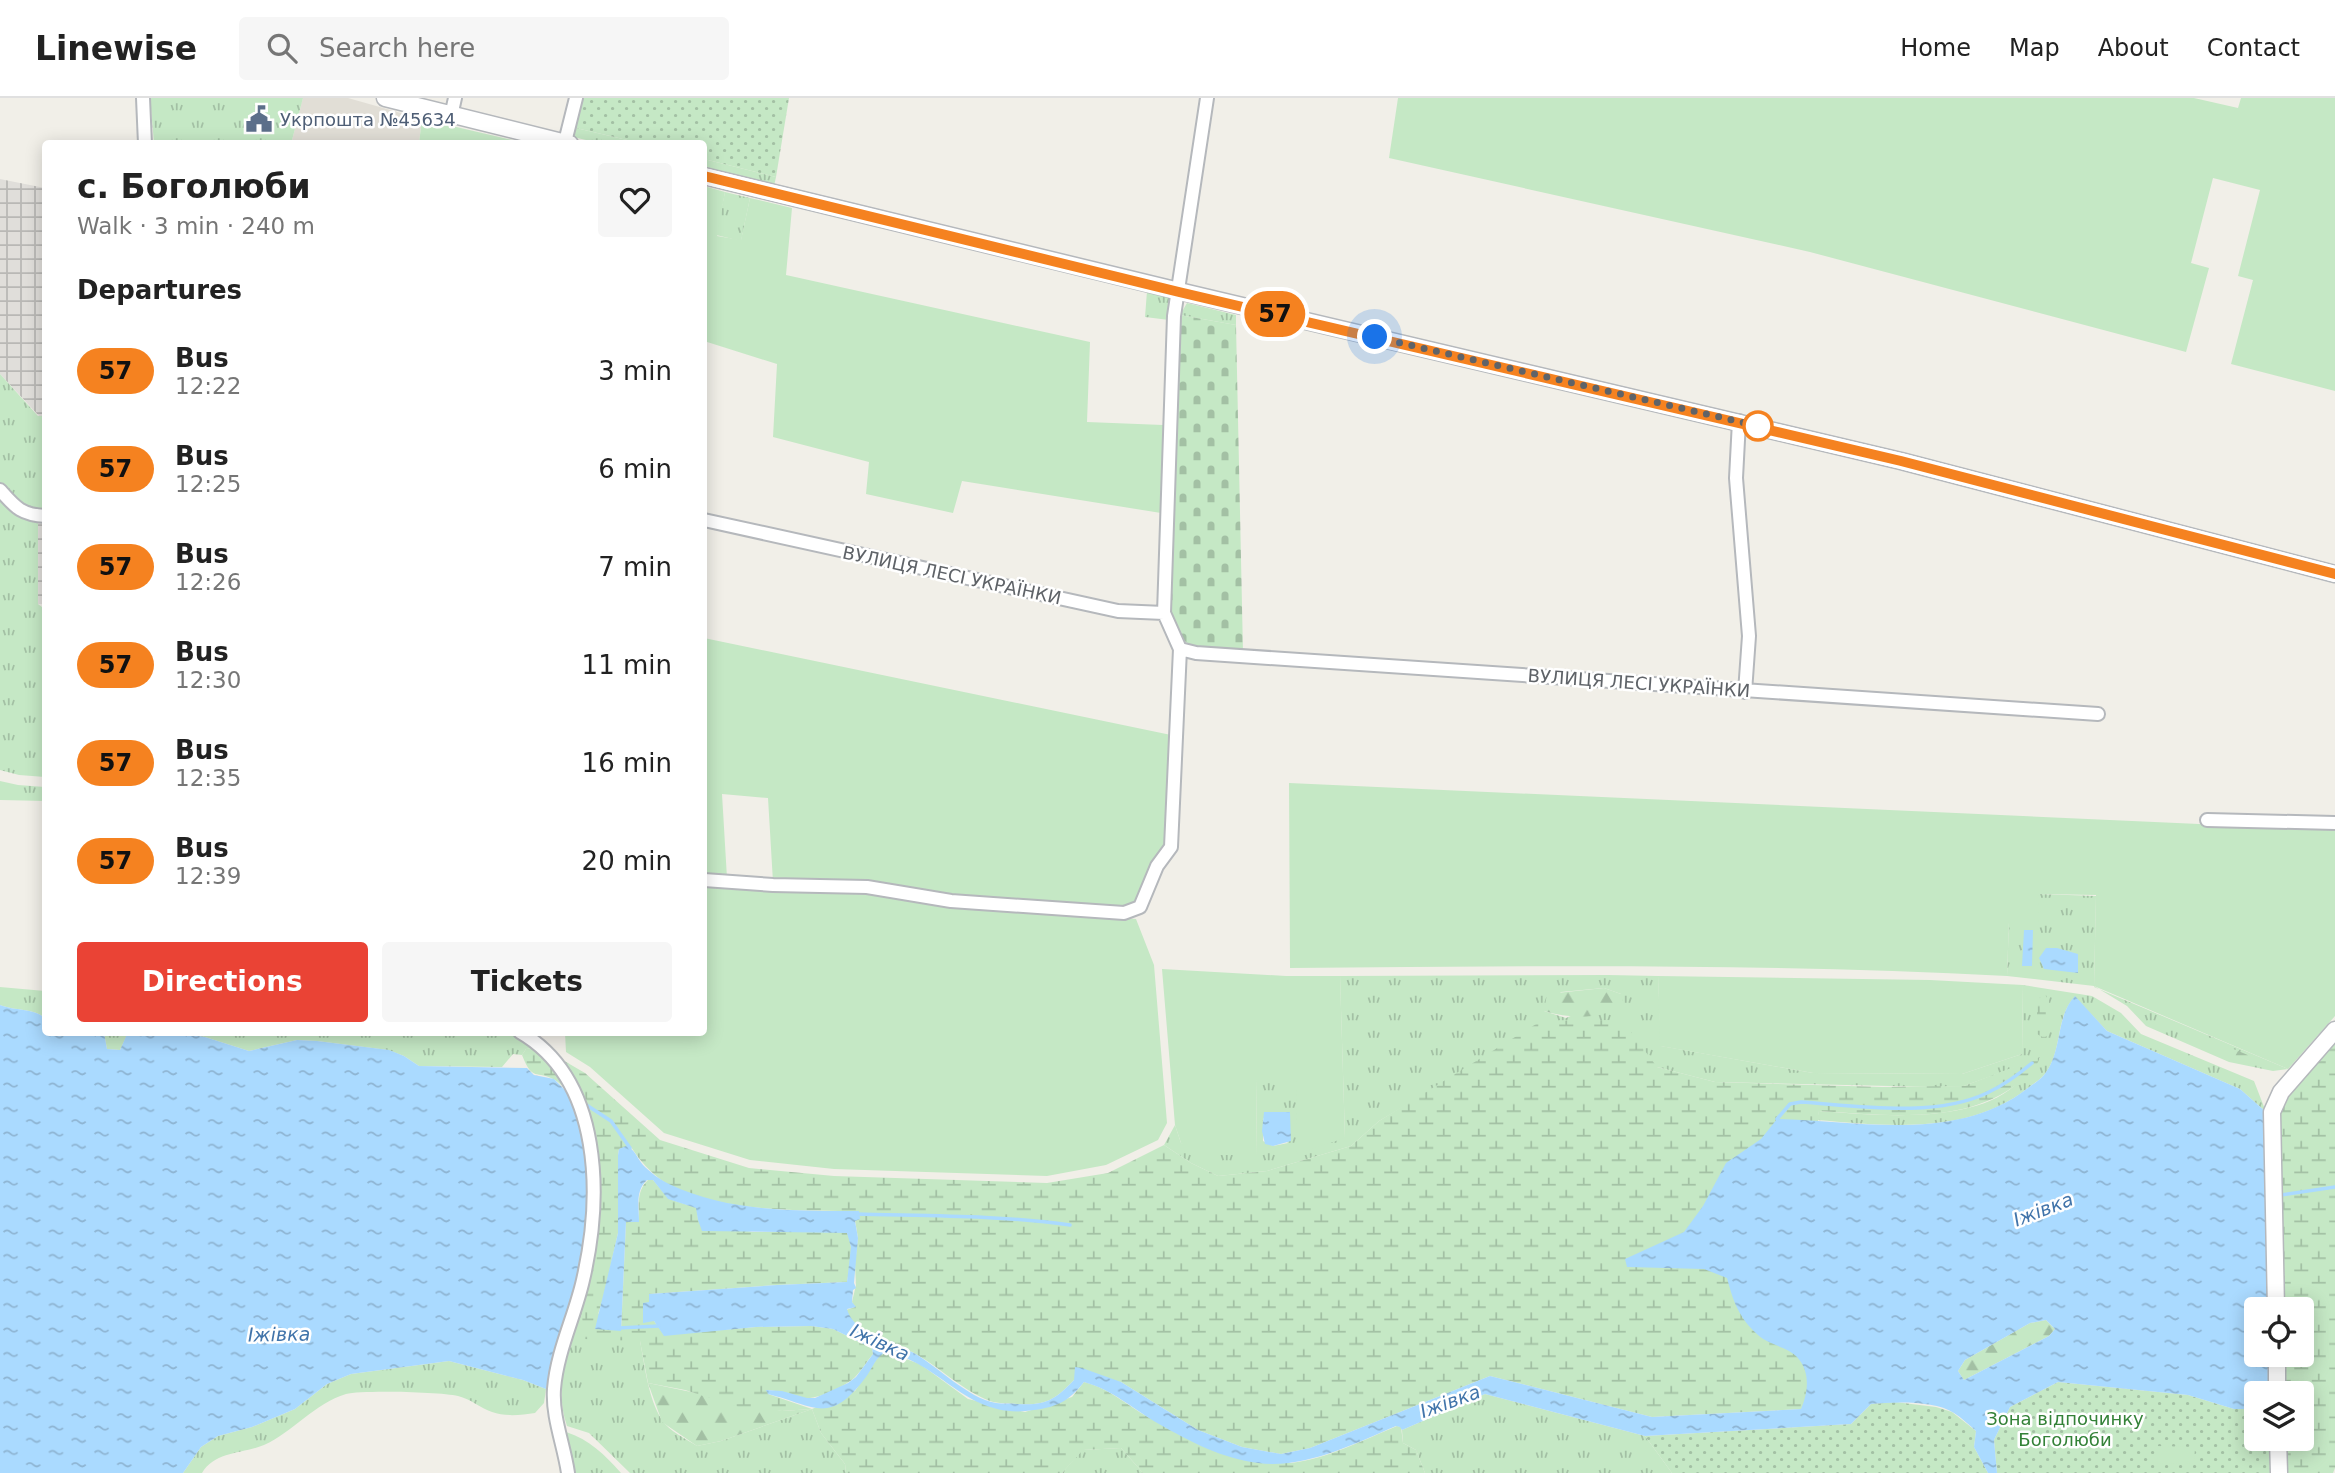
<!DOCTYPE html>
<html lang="en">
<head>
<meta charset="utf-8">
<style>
	:root { --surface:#fff; --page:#f6f6f6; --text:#222; --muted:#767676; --line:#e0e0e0; --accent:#ea4335 }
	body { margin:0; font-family:"DejaVu Sans",sans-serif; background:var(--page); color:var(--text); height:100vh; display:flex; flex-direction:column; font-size:26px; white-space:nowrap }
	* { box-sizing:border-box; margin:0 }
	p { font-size:23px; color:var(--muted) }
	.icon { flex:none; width:38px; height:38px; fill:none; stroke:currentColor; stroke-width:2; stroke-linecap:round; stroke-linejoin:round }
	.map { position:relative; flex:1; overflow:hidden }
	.drawer { position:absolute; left:42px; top:42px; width:665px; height:896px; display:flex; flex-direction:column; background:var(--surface); border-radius:7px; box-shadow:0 4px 18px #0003 }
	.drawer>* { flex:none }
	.badge { padding:0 14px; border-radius:23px; font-size:24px; line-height:46px }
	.fabs { position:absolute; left:2244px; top:1199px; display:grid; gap:14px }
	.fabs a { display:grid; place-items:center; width:70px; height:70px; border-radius:7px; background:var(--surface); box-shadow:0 4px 18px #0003; font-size:35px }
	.you { position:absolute; width:35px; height:35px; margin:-18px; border:5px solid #fff; border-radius:50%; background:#1a73e8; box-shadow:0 0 0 10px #1a73e833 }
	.map>.badge { position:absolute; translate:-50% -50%; box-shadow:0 0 0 4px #fff }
	h2 { padding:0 35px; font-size:26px; line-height:63px }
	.round { display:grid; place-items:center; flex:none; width:74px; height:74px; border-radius:7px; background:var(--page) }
	.headline { display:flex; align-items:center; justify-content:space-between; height:119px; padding:0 35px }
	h1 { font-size:33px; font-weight:600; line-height:52px }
	.button { display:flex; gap:14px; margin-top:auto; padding:14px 35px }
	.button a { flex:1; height:80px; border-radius:7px; background:var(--accent); color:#fff; font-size:28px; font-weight:600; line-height:80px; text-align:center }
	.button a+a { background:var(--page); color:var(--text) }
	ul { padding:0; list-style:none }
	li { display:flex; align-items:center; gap:21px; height:98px; padding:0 35px }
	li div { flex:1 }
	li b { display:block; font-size:26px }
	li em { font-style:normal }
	li .badge { min-width:77px; font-weight:700; text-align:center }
	header { display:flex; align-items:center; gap:42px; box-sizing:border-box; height:98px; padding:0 35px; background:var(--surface); border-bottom:2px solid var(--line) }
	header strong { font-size:33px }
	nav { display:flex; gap:38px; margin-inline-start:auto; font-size:24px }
	.search { width:490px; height:63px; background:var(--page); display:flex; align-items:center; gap:18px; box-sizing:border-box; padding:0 24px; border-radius:7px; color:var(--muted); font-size:26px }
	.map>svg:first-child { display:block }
	.industrial { fill:url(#industrial-grid) }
	.education { fill:#e1ded6 }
	.grass { fill:url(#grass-tufts); fill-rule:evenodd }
	.forest { fill:url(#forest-firs) }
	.wetland { fill:url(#wetland-marsh) }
	.cemetery { fill:url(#cemetery-stones) }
	.park { fill:url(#park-dots) }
	.garden { fill:#c5e8c5 }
	.water { fill:url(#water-ripples); fill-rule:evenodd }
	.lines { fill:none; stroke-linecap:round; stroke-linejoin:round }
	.stream { stroke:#aadaff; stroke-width:3.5 }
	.minor-casing { stroke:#b5b8bc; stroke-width:16 }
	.tertiary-casing { stroke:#b5b8bc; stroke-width:19 }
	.minor { stroke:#fff; stroke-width:12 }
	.tertiary { stroke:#fff; stroke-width:16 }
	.line-casing { stroke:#fff; stroke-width:16 }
	.line { stroke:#f58220; stroke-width:10 }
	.walk { stroke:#5f6368; stroke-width:7; stroke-dasharray:0 12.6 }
	.stop-dot { fill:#fff; stroke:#f58220; stroke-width:3.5 }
	.labels { text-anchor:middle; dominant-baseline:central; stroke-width:5; stroke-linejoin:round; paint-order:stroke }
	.service-label { font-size:18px; fill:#4e5e75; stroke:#fff; text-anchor:start }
	.street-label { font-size:18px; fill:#5f6368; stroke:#fff }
	.park-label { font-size:18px; fill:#348238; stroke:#fff }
	.water-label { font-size:19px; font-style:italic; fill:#4174aa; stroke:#fff }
</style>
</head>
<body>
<header>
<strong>Linewise</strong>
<div class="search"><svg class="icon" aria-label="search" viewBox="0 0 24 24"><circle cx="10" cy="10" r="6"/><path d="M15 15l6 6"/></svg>Search here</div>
<nav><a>Home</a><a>Map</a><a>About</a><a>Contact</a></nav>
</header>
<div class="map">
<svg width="2335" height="1375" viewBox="0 0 2335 1375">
	<defs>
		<pattern id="industrial-grid" width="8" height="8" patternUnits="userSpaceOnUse" patternTransform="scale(1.75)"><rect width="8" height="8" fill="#e0deda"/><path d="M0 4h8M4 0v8" fill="none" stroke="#b9b8b5"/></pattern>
		<pattern id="grass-tufts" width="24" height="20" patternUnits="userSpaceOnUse" patternTransform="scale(1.75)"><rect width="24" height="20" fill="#c5e8c5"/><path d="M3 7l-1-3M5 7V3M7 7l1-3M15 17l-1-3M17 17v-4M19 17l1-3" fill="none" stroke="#a3c0a4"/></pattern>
		<pattern id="forest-firs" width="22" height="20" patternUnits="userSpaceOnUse" patternTransform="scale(1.75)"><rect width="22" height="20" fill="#c5e8c5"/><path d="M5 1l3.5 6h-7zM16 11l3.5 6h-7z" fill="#a3c0a4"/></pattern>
		<pattern id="wetland-marsh" width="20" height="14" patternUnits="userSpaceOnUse" patternTransform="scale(1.75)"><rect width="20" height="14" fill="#c5e8c5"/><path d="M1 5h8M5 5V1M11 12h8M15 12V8" fill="none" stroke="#a3c0a4"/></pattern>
		<pattern id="cemetery-stones" width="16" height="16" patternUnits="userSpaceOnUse" patternTransform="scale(1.75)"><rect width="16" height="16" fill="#c5e8c5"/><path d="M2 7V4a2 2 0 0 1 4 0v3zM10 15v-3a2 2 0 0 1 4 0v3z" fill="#a3c0a4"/></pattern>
		<pattern id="park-dots" width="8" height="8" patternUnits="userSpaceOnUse" patternTransform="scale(1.75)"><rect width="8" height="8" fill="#c5e8c5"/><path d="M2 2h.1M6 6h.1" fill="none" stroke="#a3c0a4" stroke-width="1.8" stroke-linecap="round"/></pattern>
		<pattern id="water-ripples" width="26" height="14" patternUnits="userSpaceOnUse" patternTransform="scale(1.75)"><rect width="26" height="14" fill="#aadaff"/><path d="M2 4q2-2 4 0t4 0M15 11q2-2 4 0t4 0" fill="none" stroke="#8eb4d2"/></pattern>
	</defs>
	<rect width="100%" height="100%" fill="#f1efe8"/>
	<!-- industrial -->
	<path class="industrial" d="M0,81l45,9v228h-6l-39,-42z
		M38,422h7v84h-7z"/>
	<!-- education -->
	<path class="education" d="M303,0h45l74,21 -3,24 -128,1z"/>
	<!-- grass -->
	<path class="grass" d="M150,0h153l-12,46 -137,-1z
		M576,30l64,15h-41l-26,-6z
		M704,61l72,18 -2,9 -70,-17z
		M725,94l25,6 -9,43 -25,-6z
		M1147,193l22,7v22l-24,-3z
		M1187,205l49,12v10l-56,-10z
		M0,276l38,42h7v95l-26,-6 -19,-22z
		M0,400l38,22v84l8,6 -1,167 -26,-2 -19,-5z
		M0,683l18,4 27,2v14l-45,-1z
		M2039,796l57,2 -2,91 194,82 -15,2 -44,-9 -83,-36 -19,-20 -33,-20 -87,-10 2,-55z
		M1608,877l50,1 3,70 152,27 149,1 60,-20 1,-69 69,11 29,17 20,21 113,47 12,31 -26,-23 -133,-58 -32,-34c-20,19 -12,54 -30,77 -5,6 -12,10 -17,14 -59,47 -140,38 -211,32l2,-9c55,4 150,14 195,-25 10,-8 18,-19 26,-28l-76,28 -29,1 -220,-5 -58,-15 -200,8 -78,46 -28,25 -84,25 -49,5 -27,-13 -27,-18 11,-20 6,18 76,12 -1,-76h40l49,59 -5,-162zM1604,890l17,6 -55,24 -22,-7 17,-19zM1263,1020l25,25 -15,3 -10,-5z
		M0,889l45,4v27c-12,-10 -30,-7 -45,-13z
		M515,934l22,16 -11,1 -4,6 -9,-1 -11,13 -83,-1 -15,-10 -16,-6 -71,-9 -20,-1 -48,11 -44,-14 -27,-4z
		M104,935h24l-8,17 -13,-1z
		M581,1204l59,39c5,25 8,57 22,79 7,11 24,19 35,26l24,-5 91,-32 9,24 24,31 1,9h-216l-41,-40 -22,-7c-14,-40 1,-86 14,-124z
		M449,1263l74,19 23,9 -2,14 -9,10c-13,2 -30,4 -43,-1 -12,-4 -21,-13 -34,-16 -18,-4 -96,-6 -112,-2 -31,9 -53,38 -82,51 -21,9 -49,6 -62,28h-19l18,-26 17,-11 34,-9 43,-18 32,-25 24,-10z
		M1485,1296l160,42 27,37h-247l-9,-23 -13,-7 -1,-13z
		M566,1334c24,8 38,22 55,41h-48z
		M1121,1350l22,25h-81l20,-23z"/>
	<!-- forest -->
	<path class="forest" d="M1604,890l17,6 3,11c-25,15 -52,14 -80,6l3,-17z
		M2207,940l48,20 -12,4c-13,-5 -31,-9 -36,-24z
		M2046,1222l9,9 -6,7 -85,44 -6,-9 7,-11 65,-37z
		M648,1285l134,28 30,-2 -91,32 -24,5 -35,-24z"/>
	<!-- wetland -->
	<path class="wetland" d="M2044,895l5,8 -1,34 -4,3 -7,-4v-33z
		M1622,922l35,47 58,15 167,5 82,-1 76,-29c-4,12 -10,17 -20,25 -55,44 -135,33 -201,29l-1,9 20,266 -36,23 -150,8 -162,-41 -180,72 -29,6 -39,-7 -44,-17 -77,-48 -47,-2c-19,20 -29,26 -57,24 -8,-1 -19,0 -27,-3 -29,-11 -51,-35 -78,-49 -6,-3 -14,-3 -21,-5 -16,-6 -39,-22 -45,-37l9,-3 -3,-5 4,-17 -1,-21 3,-26 -3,-18 4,-9c-53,0 -150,1 -195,-29 -14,-10 -24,-21 -33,-35l-12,2 -1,6v78l-14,62 -8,26 25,10 5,-109 13,-1c0,-15 -3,-30 9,-41h5l16,19 28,9 1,12 54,12h88l7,1c8,15 2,33 0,49l-70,3 -128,9 5,27 10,14 92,-8 55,-1 22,3 39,19 1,6c-6,7 -11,16 -17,22 -8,9 -39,24 -51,22 -13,-3 -24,-7 -38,-8l1,4 44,15 43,-18 25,-37 6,-2 34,12 48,35 57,13 47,-15 12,-15c28,7 45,26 70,38 11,7 128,44 137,43 36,-4 72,-23 106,-37l4,1 2,16 13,7 9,23h-282l-22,-25 -38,2 -21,23h-216l-1,-9 -24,-31 -9,-24 -30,2 -44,-4 -53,-17 -37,-7 -8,-42 -56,-2 -3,-37 4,-198 -18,-35 -13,-14 31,18 75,67 89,28 85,8 213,7 61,-10 56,-28 27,18 27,13 49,-5 84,-25 28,-25 162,-100z
		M2335,943v427l-2,5h-48v-34l16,-1v-45h-17l-1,-38 18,-1v-45h-18l-4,-195 7,-18z
		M537,950l24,26 14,26c-6,-6 -13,-16 -20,-20 -19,-11 -22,3 -33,-25l4,-6z"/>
	<!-- cemetery -->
	<path class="cemetery" d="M1180,217l56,10 7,327c-46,-4 -58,6 -75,-43z"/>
	<!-- park -->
	<path class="park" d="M583,0h206l-13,79 -72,-18v-15l-64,-1 -64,-15z
		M2058,1284l130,13 46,14h22v29l18,1v34h-277l-3,-33 16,-33z
		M1895,1304l41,5 16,5 24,19 -2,16 14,26h-316l-27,-37 206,-12 20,-20z"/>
	<!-- garden -->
	<path class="garden" d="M1398,0h796l44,10 3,-10h94v293l-104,-27 22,-84 -15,-4 22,-86 -47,-12 -22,85 18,5 -23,84 -376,-100 -421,-94z
		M422,21l103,24h-106z
		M704,88l21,6 -8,44 24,4 9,-42 42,10 -6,67 304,67 -3,80 76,3 -2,88 -199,-32 -9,32 -87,-19 3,-32 -96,-25 4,-73 -73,-23z
		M704,540l467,97 -4,109 -29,60 -14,5 -351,-27 -5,-84 -46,-4 5,84 -23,-2z
		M1289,685l1046,47v186l-47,53 -194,-83 2,-91 -57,-1 -1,28h-29l-2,54c-238,-13 -478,-10 -717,-8z
		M704,786l162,7 270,28 18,46 13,158 -9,17 -52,25 -59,11 -213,-7 -84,-9 -86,-27 -74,-66 -24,-15 -1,-19 139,-1z
		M1162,871l124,7h54l5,162 -48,16 -1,-75h-40l1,76h-52l-24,-12 -6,-18z
		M1658,878l272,4 93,5 -1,69 -60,20 -149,-1 -153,-27z
		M2156,1348l39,1 -1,17 -38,-1z"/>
	<!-- water -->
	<path class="water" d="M2024,832h9l-1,36h-10z
		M2046,850h11l21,6v19l-34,-4 -5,-11z
		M2075,898l32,35 133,58 26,23 5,197h-15v45l16,1 1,38h-17v16h-22l-46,-14 -130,-13 -48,25 -16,33 3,33h-9l-14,-26 2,-16c-7,-6 -14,-13 -22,-18 -20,-13 -60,-11 -83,-9l-20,20 -206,12 -160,-42 -83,36 -2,-3 -4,-1c-42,18 -91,43 -138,37 -35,-4 -69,-22 -99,-39 -26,-15 -46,-34 -75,-42 -14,18 -26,25 -50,28 -67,11 -91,-47 -148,-58 -10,4 -14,17 -20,25 -37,49 -50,29 -98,17l-2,-4 16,1 25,7h8l33,-15 8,-6 17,-23 -1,-6 -39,-19 -22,-3 -55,1 -92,9 -10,-15 -11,2v-20l6,-1v-8l128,-9 70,-3 4,-35 -4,-14 -145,-2 -4,-11 -2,-12 -28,-9 -15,-19h-6c-12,11 -8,26 -8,42h-13l-5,109 -26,-2 23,-96v-78l1,-6 7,-3c9,3 11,12 17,19 7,7 17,15 26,19 58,28 127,27 190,27l1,8 -5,2 3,17 -4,45 2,5 -3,2 -1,12 4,5 -9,2c4,16 28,32 44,38 7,2 14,2 21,5 26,14 55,46 84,51 7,1 14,0 21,1 28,2 38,-4 57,-24l1,-13 7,1 39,14 77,48 44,17 39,7 29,-6 180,-72 162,41 149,-8c7,-16 10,-37 -4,-52 -9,-10 -28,-12 -39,-22 -19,-17 -25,-34 -31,-57l-23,-9 -77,-2 -2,-8 59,-27 19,-26 23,-43 35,-24 16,-20c82,2 181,24 251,-31 5,-4 12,-8 16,-13 19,-23 11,-58 31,-79zM2046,1222l9,9 -6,7 -85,44 -6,-9 7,-11 65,-37z
		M0,907c15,6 33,3 45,13l1,14 58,1 3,16 13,1 8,-18 50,1 27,4 44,14 48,-11 20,1 72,9 15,6 15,10 108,2 7,7 20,4 21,21 12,49 1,77 -9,54 -26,74 -7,35 -23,-9 -74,-19 -98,13 -24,10 -32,25 -43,18 -34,9 -17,11 -18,26h-183z
		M1264,1014h26l1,29 -18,5 -8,-2 -3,-13z"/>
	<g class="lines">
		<!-- stream -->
		<path class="stream" d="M585,1006l26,17 19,27
			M1777,1021l13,-15 11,-2c57,4 133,16 186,-9 17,-8 31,-18 45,-30
			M2281,1097l54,-8
			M855,1116c72,2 143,1 215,11
			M618,1230l41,-2"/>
		<defs>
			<path id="minor" d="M143,0l2,46
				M451,18l4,-18
				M565,44l11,-44
				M1739,323l-3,57 13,158 -4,56
				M0,392c15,17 21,25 46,26
				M704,422l414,91 46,2 16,36 16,4 902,61
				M1164,515l10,-297 33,-218
				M2207,722l128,3
				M704,782l69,5 94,2 84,14 173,12 16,-6 17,-41 14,-19 9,-198
				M520,934c83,48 82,166 63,248 -8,36 -26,71 -29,109 -2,28 10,56 14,84"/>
			<path id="tertiary" d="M385,0l185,46
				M704,78l475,115 722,170 434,113
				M2276,1211l-4,-197 9,-20 54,-62
				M2277,1256v39
				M2278,1340l1,35"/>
		</defs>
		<!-- minor casing -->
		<use href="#minor" class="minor-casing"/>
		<!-- tertiary casing -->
		<use href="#tertiary" class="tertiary-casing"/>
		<!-- minor -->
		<use href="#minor" class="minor"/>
		<!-- tertiary -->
		<use href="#tertiary" class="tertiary"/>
	</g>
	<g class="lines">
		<defs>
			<path id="line" d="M704,78l475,116 722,169 434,113"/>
		</defs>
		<!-- line casing -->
		<use href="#line" class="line-casing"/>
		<!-- line -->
		<use href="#line" class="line"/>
		<!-- walk -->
		<path class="walk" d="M1375,239l383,89"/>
	</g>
	<!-- icons -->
	<defs>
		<symbol id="civic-bare" viewBox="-9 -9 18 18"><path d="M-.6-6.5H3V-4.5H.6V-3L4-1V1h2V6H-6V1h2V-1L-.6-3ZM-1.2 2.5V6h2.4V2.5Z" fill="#5c6f8a" stroke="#fff" stroke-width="2.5" paint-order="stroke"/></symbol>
	</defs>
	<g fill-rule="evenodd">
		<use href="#civic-bare" x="240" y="2" width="38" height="38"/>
	</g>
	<!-- markers -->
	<circle class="stop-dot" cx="1758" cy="328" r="14"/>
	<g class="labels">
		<!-- service labels -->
		<g class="service-label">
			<text x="280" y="21">Укрпошта №45634</text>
		</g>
		<!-- street labels -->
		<g class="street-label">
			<text transform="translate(952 477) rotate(12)">ВУЛИЦЯ ЛЕСІ УКРАЇНКИ</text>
			<text transform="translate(1639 585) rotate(4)">ВУЛИЦЯ ЛЕСІ УКРАЇНКИ</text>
		</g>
		<!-- park labels -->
		<g class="park-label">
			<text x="2065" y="1320">Зона відпочинку<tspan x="2065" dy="21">Боголюби</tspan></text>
		</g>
		<!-- water labels -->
		<g class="water-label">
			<text transform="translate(2043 1111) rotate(-21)">Іжівка</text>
			<text transform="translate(279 1236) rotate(-1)">Іжівка</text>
			<text transform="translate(880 1244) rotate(25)">Іжівка</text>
			<text transform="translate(1450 1303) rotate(-20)">Іжівка</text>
		</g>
	</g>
</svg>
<div class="fabs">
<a><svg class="icon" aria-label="locate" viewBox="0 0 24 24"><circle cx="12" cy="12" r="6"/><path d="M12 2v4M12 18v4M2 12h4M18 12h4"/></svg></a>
<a><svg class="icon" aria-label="layers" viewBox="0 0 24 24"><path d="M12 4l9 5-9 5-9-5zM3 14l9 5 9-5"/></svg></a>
</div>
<div class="you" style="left:1375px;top:239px"></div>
<b class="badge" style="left:1275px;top:216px;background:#f58220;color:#111">57</b>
<section class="drawer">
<div class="headline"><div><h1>с. Боголюби</h1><p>Walk · 3 min · 240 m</p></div><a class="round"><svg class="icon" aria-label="heart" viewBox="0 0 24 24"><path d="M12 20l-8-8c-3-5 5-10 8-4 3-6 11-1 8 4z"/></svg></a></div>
<h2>Departures</h2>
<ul>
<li><span class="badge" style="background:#f58220;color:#111">57</span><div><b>Bus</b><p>12:22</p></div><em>3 min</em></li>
<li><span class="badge" style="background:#f58220;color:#111">57</span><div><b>Bus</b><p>12:25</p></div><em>6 min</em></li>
<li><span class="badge" style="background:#f58220;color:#111">57</span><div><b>Bus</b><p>12:26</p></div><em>7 min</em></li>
<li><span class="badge" style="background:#f58220;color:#111">57</span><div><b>Bus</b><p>12:30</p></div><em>11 min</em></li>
<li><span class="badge" style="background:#f58220;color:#111">57</span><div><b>Bus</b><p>12:35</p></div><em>16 min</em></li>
<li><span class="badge" style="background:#f58220;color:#111">57</span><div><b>Bus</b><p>12:39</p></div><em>20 min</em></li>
</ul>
<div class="button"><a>Directions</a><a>Tickets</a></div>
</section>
</div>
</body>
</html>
